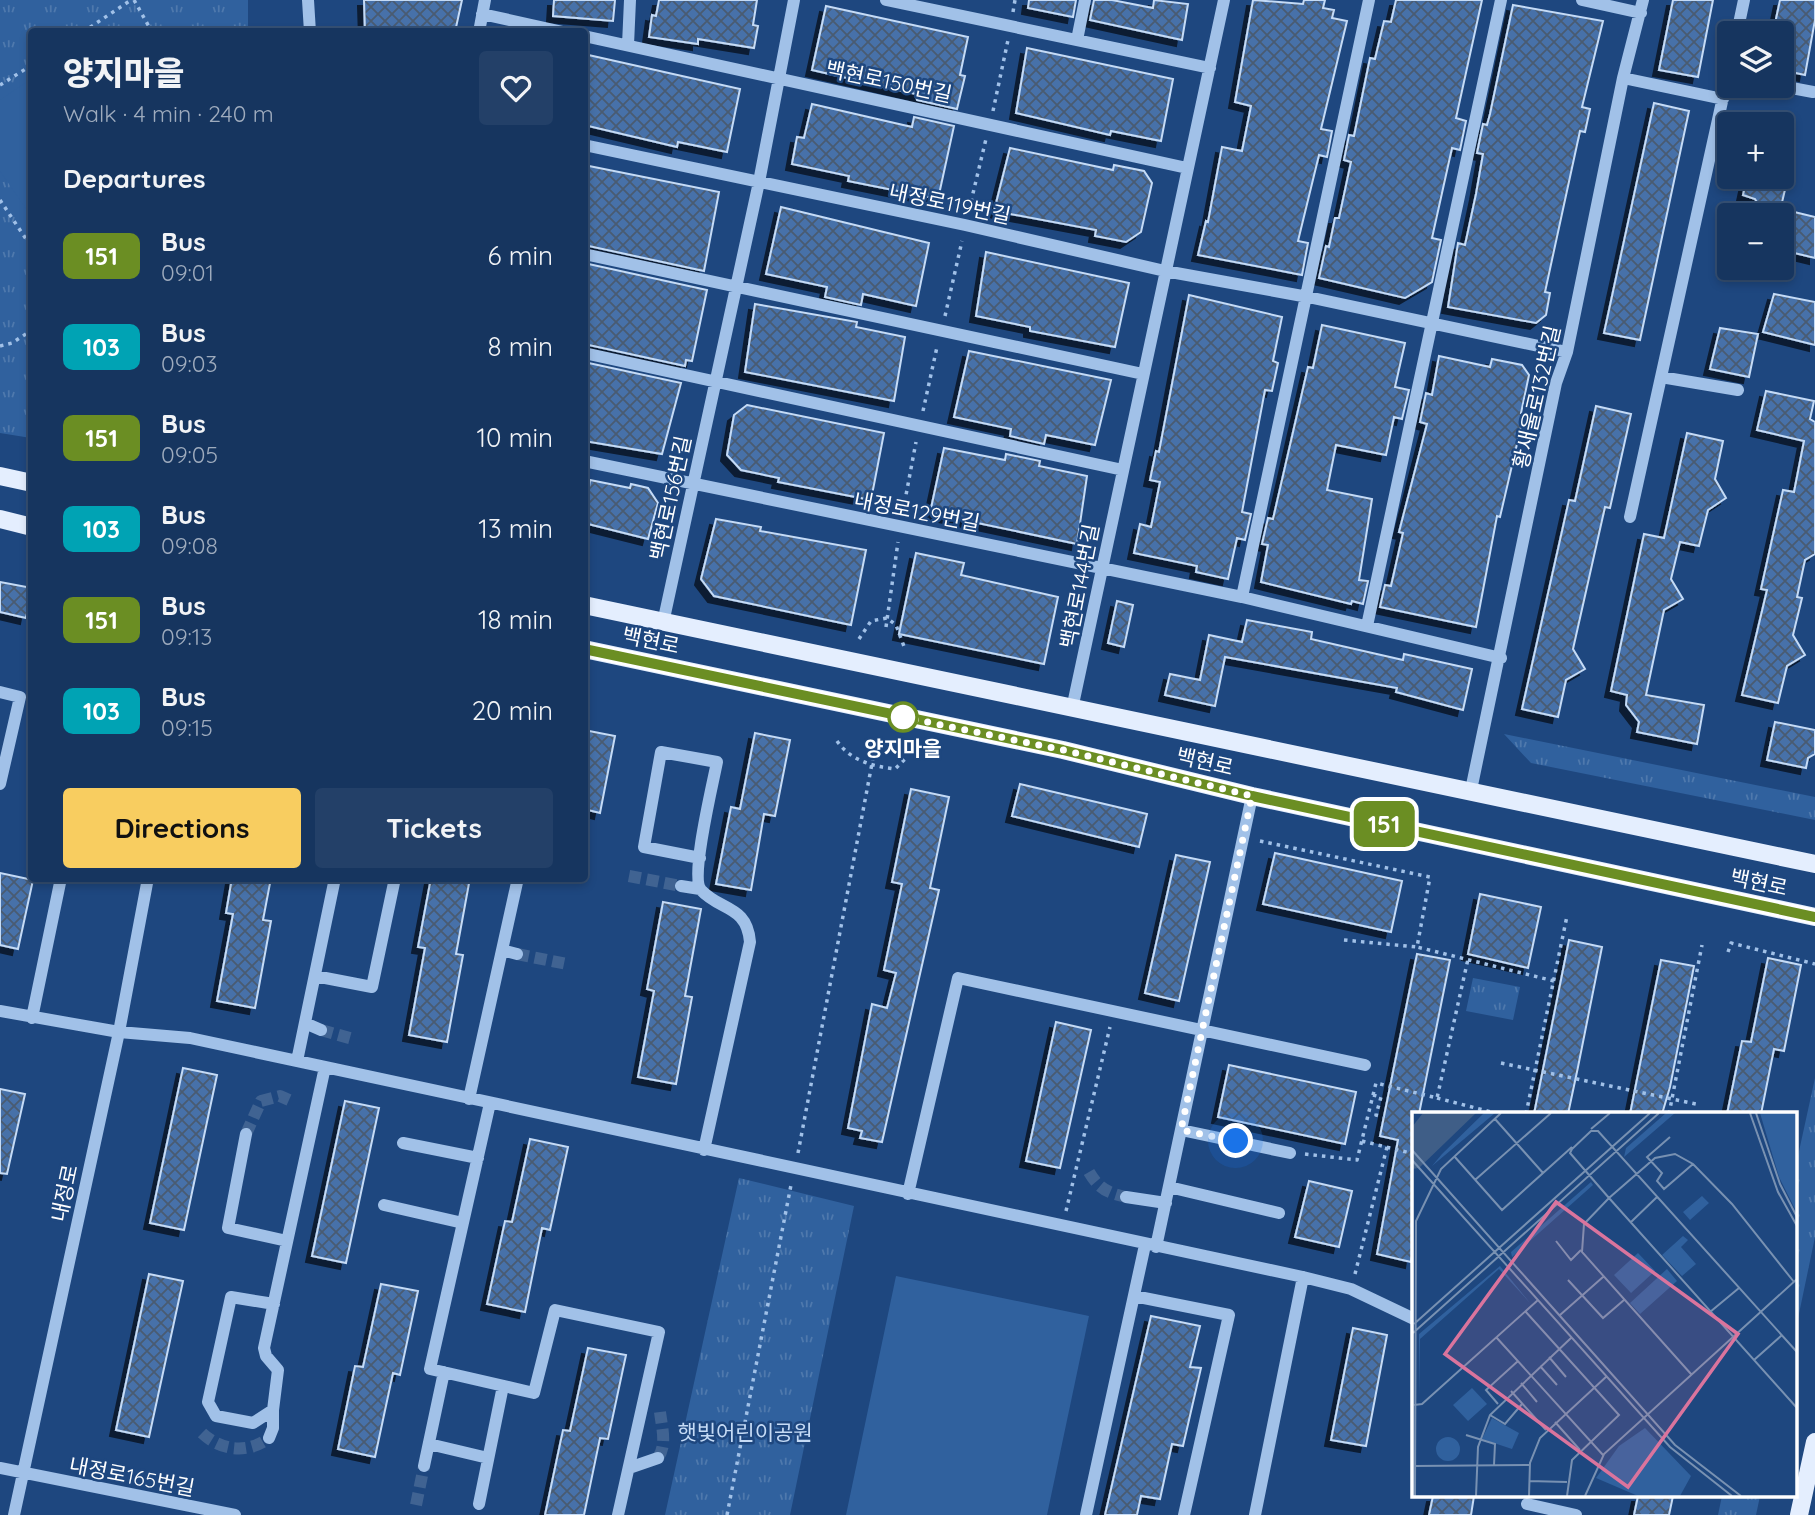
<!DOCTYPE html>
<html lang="en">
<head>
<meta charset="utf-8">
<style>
	:root { --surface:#16355f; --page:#234068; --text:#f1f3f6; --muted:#9eabbd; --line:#355074; --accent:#f8cd60 }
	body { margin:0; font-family:Quicksand,"Noto Sans KR",sans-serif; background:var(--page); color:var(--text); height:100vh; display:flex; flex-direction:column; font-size:26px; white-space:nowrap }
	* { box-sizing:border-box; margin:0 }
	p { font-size:23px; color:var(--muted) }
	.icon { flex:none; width:38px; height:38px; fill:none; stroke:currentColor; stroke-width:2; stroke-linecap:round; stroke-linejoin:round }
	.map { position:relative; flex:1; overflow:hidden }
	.side { position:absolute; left:28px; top:28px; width:560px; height:854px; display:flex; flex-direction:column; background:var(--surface); border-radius:7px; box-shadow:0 4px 10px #0003,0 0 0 2px var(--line) }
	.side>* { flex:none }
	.badge { padding:0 14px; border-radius:10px; font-size:24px; line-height:46px }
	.buttons { position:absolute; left:1717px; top:21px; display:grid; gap:14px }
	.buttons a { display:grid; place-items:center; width:77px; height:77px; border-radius:7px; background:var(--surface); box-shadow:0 4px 10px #0003,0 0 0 2px var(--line); font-size:35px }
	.you { position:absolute; width:35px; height:35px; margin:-18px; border:5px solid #fff; border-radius:50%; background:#1a73e8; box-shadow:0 0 0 10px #1a73e833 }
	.map>.badge { position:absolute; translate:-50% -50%; box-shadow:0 0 0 4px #fff }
	h2 { padding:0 35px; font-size:26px; line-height:63px }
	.round { display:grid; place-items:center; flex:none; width:74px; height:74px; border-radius:7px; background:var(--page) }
	.overview { display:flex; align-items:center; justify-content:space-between; height:119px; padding:0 35px }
	h1 { font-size:33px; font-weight:800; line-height:52px }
	.action { display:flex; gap:14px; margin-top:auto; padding:14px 35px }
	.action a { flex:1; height:80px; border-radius:7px; background:var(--accent); color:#111; font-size:28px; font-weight:800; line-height:80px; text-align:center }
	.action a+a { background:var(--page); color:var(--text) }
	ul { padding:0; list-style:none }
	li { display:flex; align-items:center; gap:21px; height:91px; padding:0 35px }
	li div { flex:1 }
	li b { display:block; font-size:26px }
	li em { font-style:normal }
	li .badge { min-width:77px; font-weight:700; text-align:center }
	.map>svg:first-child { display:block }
	.grass { fill:url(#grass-tufts) }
	.garden { fill:#30619e }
	.building { fill:url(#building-cross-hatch); stroke:#c5dbf6; stroke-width:2; filter:url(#shadow) }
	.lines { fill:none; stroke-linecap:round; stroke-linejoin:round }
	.minor-tunnel { stroke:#406392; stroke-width:12; stroke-dasharray:12 6; stroke-linecap:butt }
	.path { stroke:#a1c1e8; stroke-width:3.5; stroke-dasharray:3.5 5; stroke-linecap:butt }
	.minor { stroke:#a1c1e8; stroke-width:12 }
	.major { stroke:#e4eefe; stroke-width:18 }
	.line-casing { stroke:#fff; stroke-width:16 }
	.line { stroke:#6b8e23; stroke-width:10 }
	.walk { stroke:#fff; stroke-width:7; stroke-dasharray:0 12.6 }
	.stop-dot { fill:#fff; stroke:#6b8e23; stroke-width:3.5 }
	.labels { text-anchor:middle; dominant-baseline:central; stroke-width:5; stroke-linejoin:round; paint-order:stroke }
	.street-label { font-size:21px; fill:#fff; stroke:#1e477f }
	.stop-label { font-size:21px; font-weight:bold; fill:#fff; stroke:#1e477f }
	.park-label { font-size:21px; fill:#c5dbf6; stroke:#1e477f }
	.inset-road { fill:none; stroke:#7891b2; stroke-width:2 }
	.view { fill:#da749d; fill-opacity:0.15; stroke:#da749d; stroke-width:3.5 }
	.inset-edge { fill:none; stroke:#fff; stroke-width:3.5 }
</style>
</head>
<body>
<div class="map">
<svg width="1815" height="1515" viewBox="0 0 1815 1515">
	<defs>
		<pattern id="grass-tufts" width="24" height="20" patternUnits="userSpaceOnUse" patternTransform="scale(1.75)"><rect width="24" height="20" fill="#30619e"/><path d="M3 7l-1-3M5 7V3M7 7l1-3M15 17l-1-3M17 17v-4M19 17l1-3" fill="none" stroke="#4f79ad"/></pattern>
		<pattern id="building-cross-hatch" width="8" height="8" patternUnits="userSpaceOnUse" patternTransform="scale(1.75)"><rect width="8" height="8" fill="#4671a9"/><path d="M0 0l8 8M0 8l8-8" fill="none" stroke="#4a5b71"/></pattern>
		<filter id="shadow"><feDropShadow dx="-6" dy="6" stdDeviation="0" flood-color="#0009"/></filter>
	</defs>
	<rect width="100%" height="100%" fill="#1e477f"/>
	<!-- grass -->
	<path class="grass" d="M0,0h248v31l-216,1 -1,406 -31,-5z
		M1504,734l311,63v23l-284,-57z
		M1473,978l47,9 -7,33 -47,-9z
		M1815,1078v159l-19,91v-163z
		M739,1178l115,28 -64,309h-125z
		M1722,1496h38l-4,19h-38z"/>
	<!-- garden -->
	<path class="garden" d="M31,79v137l-31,-45v-71z
		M896,1276l193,40 -42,199h-201z"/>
	<!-- building -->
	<path class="building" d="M364,0h98l-7,32h-90z
		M554,0h61l-2,21 -60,-5z
		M659,0h98l-4,25 5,1 -4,22 -56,-9v5l-49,-7 3,-22 4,1z
		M1029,0h47l-3,17 -45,-9z
		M1094,0h18l41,8 1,-8 34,4 -6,36 -92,-20z
		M1253,0l50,4 1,-4h21l-2,8 11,2 -2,8 15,3 -26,108 11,2 -5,26 -8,-2 -21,86 10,2 -6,32 -104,-20 8,-34 2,1 14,-75 20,4 9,-45 -16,-4z
		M1396,0h86l-26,118 10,3 -6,29 -8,-2 -20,90 9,2 -9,42 -27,16 -86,-20 7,-32 3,1 6,-29h4l12,-56 -7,-2 5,-25 5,1 16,-78 5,1 9,-38 7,1z
		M1673,0h40l-15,77 -39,-7z
		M1780,0h35v20l-10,55 -23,-5v-37h-9z
		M1513,5l90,16 -21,86 8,2 -5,23 -5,-1 -35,161 5,1 -4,22 -10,8 -88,-16 10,-64 7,2 11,-51 7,-40 -6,-1 6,-29 4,1 3,-11z
		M826,6l142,31 -8,38 5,1 -8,33 -40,-9 -1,-6 -104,-24z
		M1027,48l146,31 -12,62 -50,-10 -1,4 -94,-22z
		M584,54l156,35 -13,63 -49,-10 -1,5 -93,-22z
		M1654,103l35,8 -49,229 -36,-7z
		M812,104l100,23 2,-10 40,9 -16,73 -90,-18 1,-5 -57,-12 5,-27 7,1z
		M1010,148l103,22 1,-5 30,6 8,12 -11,49 -15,10 -31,-6 1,-6 -102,-19z
		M584,165l135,27 -15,79 -120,-26z
		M1747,177h41l-9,38h-14l-10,-16 -12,-4z
		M781,207l148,36 -13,63 -53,-12 -2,11 -36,-8 2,-10 -61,-13z
		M1782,209l33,8v41l-33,-8z
		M986,252l143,31 -14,64 -85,-16v-4l-54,-11z
		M584,263l123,27 -15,71 -6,-1 -1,6 -101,-22z
		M1774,294l41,8v43l-52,-13z
		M1189,295l93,22 -9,44 5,2 -6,28 -7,-1 -23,122 9,2 -6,26 -8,-2 -9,41 -32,-7 1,-6 -63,-13 6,-29 11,3 9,-45 -10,-2 6,-29 3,1z
		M755,304l102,18 -1,5 49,10 -11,64 -149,-29z
		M1322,325l83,18 -10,44 14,3 -7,29 -8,-2 -8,38 -50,-10 -9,45 45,9 -13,81 9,1 -5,23 -11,-3 -1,3 -90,-22 7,-37 -6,-1 6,-26 5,1 35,-152 5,1z
		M1720,328l38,6 -9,43 -39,-8z
		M969,351l142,29 -16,65 -49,-10 -2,9 -34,-8 1,-7 -57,-12z
		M1439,356l51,11 2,-8 30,6 7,10 -8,38 3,1 -24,103 -3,-1 -21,111 -96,-20 5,-22 6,1 12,-53 -4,-1 28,-108 -7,-2 6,-29 6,2z
		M584,362l97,21 -19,71 -78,-13z
		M1766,391l48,10 -4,18 5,3v132l-10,6 -8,37 5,1 -9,37 12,20 -18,11 -9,37 -36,-8 25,-105 -6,-1 22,-99 11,2 10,-51 -47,-11z
		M747,405l137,28 -13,67 -93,-18 1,-4 -38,-8 -14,-15 7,-40z
		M1596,406l35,8 -21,94 -5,-1 -32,142 12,20 -19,11 -8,37 -36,-8 47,-209 6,1z
		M1687,433l36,8 -8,38 11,19 -18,12 -9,36 -19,-4 -9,37 12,20 -19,11 -18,85 58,10 -7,39 -60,-12 2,-10 -13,-17 1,-10 -16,-4 33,-157 20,4z
		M944,448l61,12 1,-6 34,7 -1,5 48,10 -10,68 -147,-31z
		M590,480l40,8 1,-4 17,4 10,15 -10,36 -64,-16z
		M716,519l45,8 -1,4 106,19 -15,75 -137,-29 -13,-17z
		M916,553l48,10 -3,12 97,22 -14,67 -145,-30z
		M0,582l32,6 -6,30 -26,-6z
		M1117,601l16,4 -9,42 -16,-4z
		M1247,620l65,12 -1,7 92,21 1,-6 68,15 -9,41 -67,-18 1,-4 -172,-31 -10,49 -50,-11 5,-21 30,6 9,-45 33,7z
		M1775,722l40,8v24l-7,4 -2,10 -39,-8z
		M584,730l31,6 -15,77 -16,-4z
		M755,733l35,7 -15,76 -11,-2 -13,76 -35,-6 15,-77 9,2z
		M1020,784l127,30 -8,33 -127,-31z
		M911,789l38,8 -19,91 9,2 -57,252 -22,-4 2,-7 -14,-3 24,-124 15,4 9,-35 -12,-3 18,-86 -10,-2z
		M1275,853l127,28 -11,51 -128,-28z
		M1176,855l34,7 -31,139 -34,-8z
		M0,873l33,7 -15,69 -18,-4z
		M232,878h39l-8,42 8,1 -16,87 -38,-7 16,-87 -7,-1z
		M431,878h39l-14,76 7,1 -16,87 -38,-7 16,-87 -7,-1z
		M1480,894l61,13 -13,61 -60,-14z
		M663,902l38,7 -16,87 7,1 -16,87 -38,-7 16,-86 -7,-2z
		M1569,940l33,7 -24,120 -10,47h-34z
		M1417,954l33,6 -31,154h-5v129l-3,19 -34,-8 21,-114 -18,-4z
		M1768,958l33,7 -17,86 -10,-2 -13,65h-34l15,-73 9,1z
		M1661,960l33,6 -24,121 -8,27h-32z
		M1056,1022l35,8 -31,138 -34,-7z
		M1229,1065l127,27 -11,52 -127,-27z
		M183,1068l34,7 -33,155 -34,-7z
		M0,1089l25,5 -18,80 -7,-1z
		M345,1101l34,7 -33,155 -34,-7z
		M530,1139l38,8 -18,83 -8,-2 -17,84 -38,-8 18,-83 7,1z
		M1309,1181l43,10 -13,56 -44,-10z
		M149,1274l34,7 -34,156 -33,-7z
		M381,1284l37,7 -18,84 -7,-2 -18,84 -37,-8 17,-83 8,1z
		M1151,1316l49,10 -10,41 11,1 -18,78 -11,-2 -12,55 -19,-3 -4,19h-32z
		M1353,1328l34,7 -21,111 -35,-6z
		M588,1348l38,7 -18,84 -8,-1 -16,77h-39l18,-85 7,1z
		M1433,1496h41l-3,19h-42z
		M1638,1496h35l-4,19h-35z"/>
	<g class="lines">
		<!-- minor-tunnel -->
		<path class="minor-tunnel" d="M629,876l52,10
			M517,954l50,10
			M321,1030l32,9
			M246,1134l15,-33 19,-5 9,4
			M1089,1172c10,17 19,21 37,25
			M202,1433c19,18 46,21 67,5
			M658,1458c9,-13 4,-30 2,-46
			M416,1505l8,-39"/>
		<!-- path -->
		<path class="path" d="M134,0l18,32
			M1013,12l2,-12
			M83,32l48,-32
			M0,85l32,-20
			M993,111l15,-71
			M0,200l32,48
			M969,210l17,-71
			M945,316l17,-75
			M0,346l12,-3 20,-13
			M923,411l14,-64
			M903,511l13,-69
			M886,627l12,-85
			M859,639l12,-18 16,-3 9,7 9,24
			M837,741c14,20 35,25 58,28l13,-13
			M1260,841l170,36 -13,70 137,34
			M1344,940l73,7
			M1728,952l3,-9 84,21
			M1501,1063l195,41
			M1373,1095l8,2 -5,18 8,2
			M1437,1098l54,14
			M1526,1114l41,-198
			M1669,1114l33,-169
			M1362,1141l52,13
			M798,1153l76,-400
			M1305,1154l52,6 19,-77 61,15 31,-139
			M1066,1211l44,-184
			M1355,1274l32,-127
			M727,1515l64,-330"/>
		<!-- minor -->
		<path class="minor" d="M308,0l2,32
			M886,0l324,68
			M1582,0l59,13
			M482,14l81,18
			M479,32l6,-32
			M1737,33l7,-33
			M584,36l603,132
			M1077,40l8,-40
			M628,45l2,-45
			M1623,78l100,21
			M1781,86l32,6
			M584,145l381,80 200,46 143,26 259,55
			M584,254l559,120
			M584,353l539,117
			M1661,377l77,13
			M584,461l658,136 259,61
			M1630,517l99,-447
			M1242,597l127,-597
			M663,623l96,-441 35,-182
			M1367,626l134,-626
			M0,692l20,5 -20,87
			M1072,709l152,-709
			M1471,790l85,-407 11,-31 56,-274 20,-78
			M700,858l-56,-11 17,-95 56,10c-4,21 -27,115 -16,128 19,21 46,15 49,52l-46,208
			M681,886l19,3
			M502,950l15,4
			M315,976l57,11 23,-109
			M0,1011l119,21 71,6 1113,239 48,12 63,30
			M32,1018l29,-140
			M305,1023l16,7
			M297,1061l38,-183
			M469,1099l49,-221
			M490,1103l-60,266 104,24 21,-83 104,22 -41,183
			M1181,1130l109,23
			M246,1134l-18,94 59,13
			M403,1143l75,15
			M1169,1187l110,26
			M908,1194l50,-216 407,87
			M1126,1197l40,6
			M384,1205l79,18
			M1156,1247l96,-451
			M1134,1296l95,19 -45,200
			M274,1304l-43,-7 -23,105 8,14 37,7 20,-13 5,-40 -12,-14 -2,-8 61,-281
			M269,1438l4,-10v-18
			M429,1444l59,14
			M424,1466l20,-94
			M0,1468l235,47
			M629,1468l29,-10
			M479,1504l24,-118
			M1527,1504l49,11
			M14,1515l105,-483 29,-154
			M1086,1515l59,-270
			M1255,1515l48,-238"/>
		<!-- major -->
		<path class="major" d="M0,476l32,7
			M0,519l32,8
			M584,605l1231,259
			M584,649l479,101 189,46 563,121
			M1799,1515l16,-73"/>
	</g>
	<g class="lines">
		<defs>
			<path id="line" d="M584,649l479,101 189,46 563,121"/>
		</defs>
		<!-- line casing -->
		<use href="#line" class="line-casing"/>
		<!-- line -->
		<use href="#line" class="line"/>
		<!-- walk -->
		<path class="walk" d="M903,717l160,33 189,46 -71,334 55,11"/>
	</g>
	<!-- markers -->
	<circle class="stop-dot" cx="903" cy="717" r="14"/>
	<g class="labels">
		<!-- street labels -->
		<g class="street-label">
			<text transform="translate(889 81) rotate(12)">백현로150번길</text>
			<text transform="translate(950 203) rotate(12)">내정로119번길</text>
			<text transform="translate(1536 397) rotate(-77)">황새울로132번길</text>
			<text transform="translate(670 498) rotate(-78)">백현로156번길</text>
			<text transform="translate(917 511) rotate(11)">내정로129번길</text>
			<text transform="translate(1079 586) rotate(-79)">백현로144번길</text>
			<text transform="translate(651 640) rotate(12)">백현로</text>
			<text transform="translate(1205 761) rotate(13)">백현로</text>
			<text transform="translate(1759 882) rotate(12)">백현로</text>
			<text transform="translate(64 1193) rotate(-78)">내정로</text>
			<text transform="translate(132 1476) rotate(11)">내정로165번길</text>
		</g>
		<!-- stop labels -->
		<g class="stop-label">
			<text x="903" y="748">양지마을</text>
		</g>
		<!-- park labels -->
		<g class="park-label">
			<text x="745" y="1432">햇빛어린이공원</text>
		</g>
	</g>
	<!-- overview -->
	<g transform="translate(1412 1112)">
		<rect width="385" height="385" fill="#1e477f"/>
		<path d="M72,1h11l-63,53 10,-12zM254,1h9l-51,44 2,-9zM348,1h37v100l-18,-36zM179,70l2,3 -81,72 -1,-5zM271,124l5,4 -7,7 15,17 -14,12 -20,-21zM88,154l30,37 -31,-34 -79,70 -1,59v-64zM255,157l10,12 -37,33 -10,-11zM80,306l27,15 -7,16 -30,-10zM233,316l46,48 -11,20h-42l-42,-18 23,-32z" fill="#30619e"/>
		<path d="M290,84l7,7 -19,17 -7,-8zM226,141l17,18 -24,22 -17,-18zM60,276l15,16 -19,17 -15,-16zM24 337a12 12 0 1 1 24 0a12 12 0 1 1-24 0Z" fill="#30619e"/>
		<path d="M11,1h53l-57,55 -7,1v-42z" fill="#3f5e87"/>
		<path class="inset-road" d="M338,1l28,79 19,34M344,1l24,71 17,33M83,7l48,54M179,17l19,-16M258,25l-23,20 15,16 -5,8 7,8 29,-25M0,38l263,295 66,51M42,44l48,54 70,-63M0,48l258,287 62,49M63,68l76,-67M219,110l26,-25M144,129l15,19 10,-10M156,168l35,38 21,-18M113,199l94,104 -47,45 -5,36M298,200l29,-24M148,203l43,-38M2,212l236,-211M1,221l246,-220M84,225l107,118M385,240l-199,-221h-7l-19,18 -2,4 39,45 188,210M137,245l17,20M342,248l28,-25M128,254l17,19M279,262l-109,-122 2,-28 25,-26 46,-40 20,-4 18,10 39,40 62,78M109,271l16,19M99,279l35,39M86,292l-12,-14 32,-29M2,293l8,-1 116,-104M78,303l15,9 17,-20M143,310l25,28M54,323l29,9 -1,21M3,354l115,-1M117,369l38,1M3,384l1,-275 25,-52 60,-56M64,384l2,-49 12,-32 81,-77M117,384l1,-33 10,-25 67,-62M173,384l19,-42 193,-175"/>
		<path class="view" d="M144,90l182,132 -110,153 -183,-133z"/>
		<rect width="385" height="385" class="inset-edge"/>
	</g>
</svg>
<div class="buttons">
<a><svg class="icon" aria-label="layers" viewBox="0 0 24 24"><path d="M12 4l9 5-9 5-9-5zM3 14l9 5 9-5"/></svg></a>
<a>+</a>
<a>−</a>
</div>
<div class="you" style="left:1236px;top:1141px"></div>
<b class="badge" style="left:1384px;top:824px;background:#6b8e23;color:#fff">151</b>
<section class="side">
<div class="overview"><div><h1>양지마을</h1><p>Walk · 4 min · 240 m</p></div><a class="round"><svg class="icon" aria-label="heart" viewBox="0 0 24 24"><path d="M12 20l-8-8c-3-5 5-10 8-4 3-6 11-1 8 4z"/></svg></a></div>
<h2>Departures</h2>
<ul>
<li><span class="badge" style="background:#6b8e23;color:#fff">151</span><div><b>Bus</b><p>09:01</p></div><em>6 min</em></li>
<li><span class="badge" style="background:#00a3b4;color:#fff">103</span><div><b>Bus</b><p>09:03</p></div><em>8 min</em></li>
<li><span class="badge" style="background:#6b8e23;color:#fff">151</span><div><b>Bus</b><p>09:05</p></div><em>10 min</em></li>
<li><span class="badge" style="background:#00a3b4;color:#fff">103</span><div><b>Bus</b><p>09:08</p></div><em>13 min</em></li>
<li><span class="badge" style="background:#6b8e23;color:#fff">151</span><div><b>Bus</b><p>09:13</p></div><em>18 min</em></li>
<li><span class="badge" style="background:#00a3b4;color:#fff">103</span><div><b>Bus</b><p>09:15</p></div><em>20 min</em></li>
</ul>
<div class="action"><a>Directions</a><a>Tickets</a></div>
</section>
</div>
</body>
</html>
